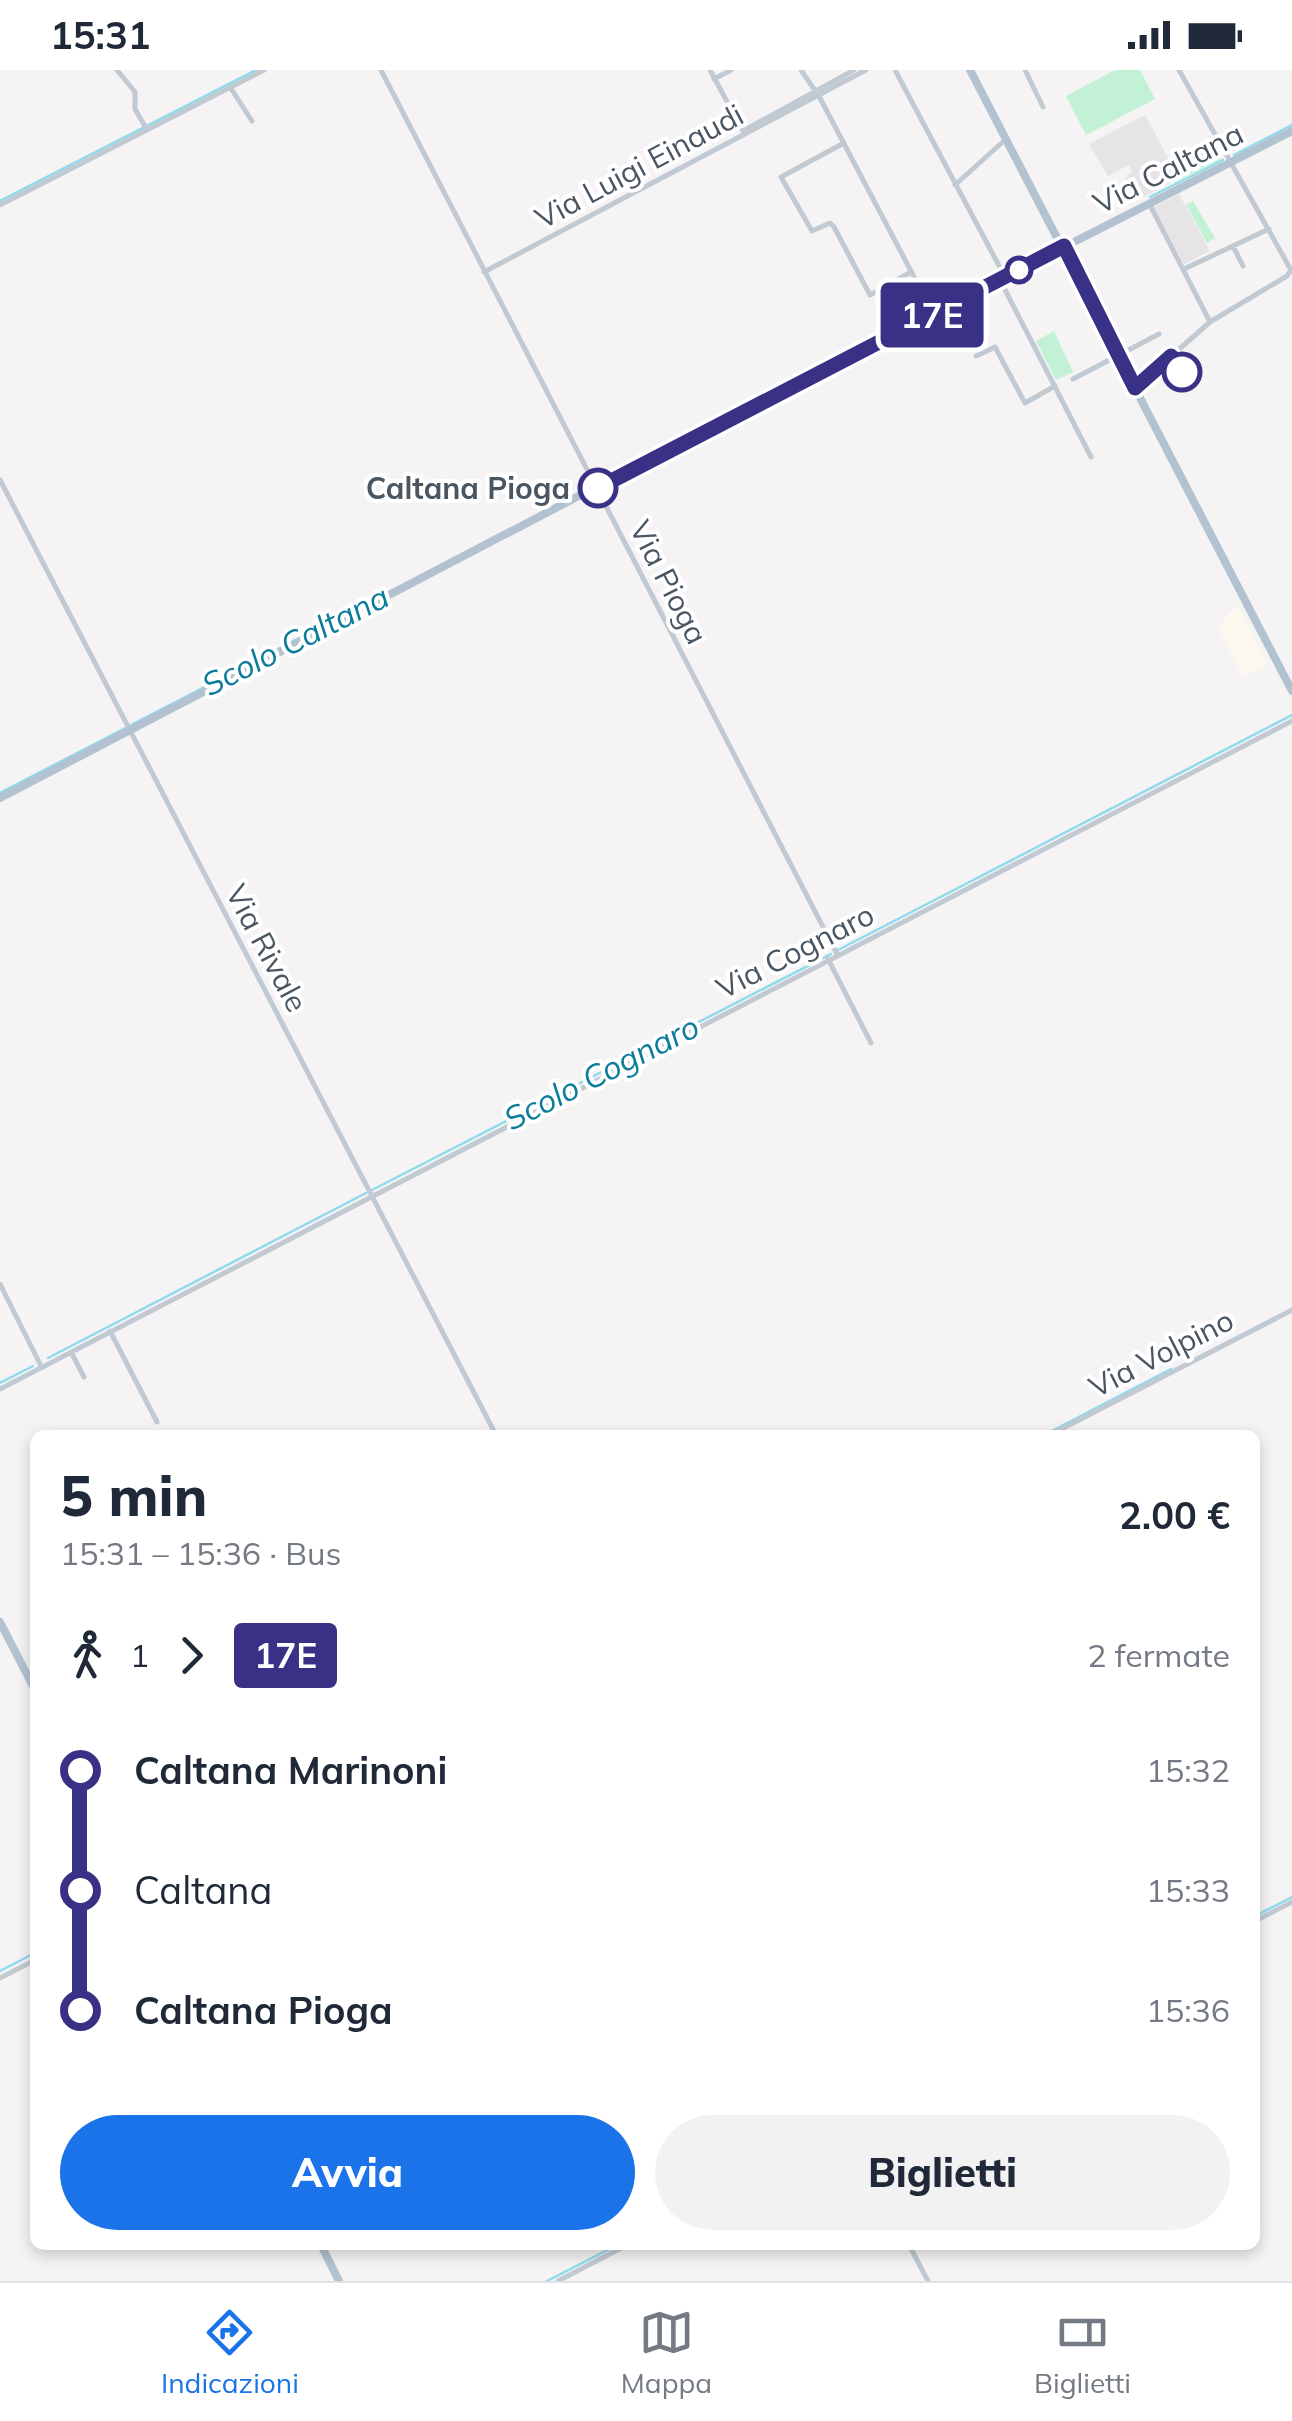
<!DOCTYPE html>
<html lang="it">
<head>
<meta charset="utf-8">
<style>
	:root { --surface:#fff; --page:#f2f2f3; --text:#1f2937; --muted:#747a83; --line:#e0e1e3; --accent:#1a73e8 }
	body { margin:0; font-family:Mulish,sans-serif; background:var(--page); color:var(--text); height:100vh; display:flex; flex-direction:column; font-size:38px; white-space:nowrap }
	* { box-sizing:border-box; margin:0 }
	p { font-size:32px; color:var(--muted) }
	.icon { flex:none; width:55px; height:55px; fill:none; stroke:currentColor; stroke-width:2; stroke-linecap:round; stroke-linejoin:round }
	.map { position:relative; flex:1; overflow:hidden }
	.details { position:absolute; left:30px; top:1360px; width:1230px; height:820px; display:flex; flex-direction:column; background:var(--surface); border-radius:15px; box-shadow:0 5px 15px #0003 }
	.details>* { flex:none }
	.badge { padding:0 20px; border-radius:8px; font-size:35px; line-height:65px }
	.map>.badge { position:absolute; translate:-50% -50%; box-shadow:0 0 0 5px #fff }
	.legs { display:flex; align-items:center; gap:15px; height:110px; padding:0 30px; font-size:32px }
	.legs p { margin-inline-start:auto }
	.headline { display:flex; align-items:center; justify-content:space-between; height:170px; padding:0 30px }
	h1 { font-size:55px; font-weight:800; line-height:75px }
	.action { display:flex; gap:20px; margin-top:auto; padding:20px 30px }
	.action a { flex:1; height:115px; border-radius:60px; background:var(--accent); color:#fff; font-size:40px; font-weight:800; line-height:115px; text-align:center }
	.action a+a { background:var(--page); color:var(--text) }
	ul { padding:0 30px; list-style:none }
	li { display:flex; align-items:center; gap:35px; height:120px; font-size:38px }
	li i { display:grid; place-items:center; width:15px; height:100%; margin:0 12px; background:currentColor }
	li i::after { content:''; width:25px; height:25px; margin:-12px; border:8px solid; border-radius:50%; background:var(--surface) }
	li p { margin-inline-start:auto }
	li:first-child i { background:linear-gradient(#0000 50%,currentColor 0) }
	li:last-child i { background:linear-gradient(currentColor 50%,#0000 0) }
	.status { display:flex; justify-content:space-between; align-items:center; height:70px; padding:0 50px; background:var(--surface); direction:ltr }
	.status svg { height:28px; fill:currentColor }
	.tabs { display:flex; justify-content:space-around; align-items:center; height:140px; border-top:2px solid var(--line); background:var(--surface); font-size:28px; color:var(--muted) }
	.tabs a { display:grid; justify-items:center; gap:5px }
	.tabs .active { color:var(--accent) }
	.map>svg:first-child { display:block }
	.commercial { fill:#fdf9ef }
	.education { fill:#e6e4e5 }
	.green { fill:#c3f1d5 }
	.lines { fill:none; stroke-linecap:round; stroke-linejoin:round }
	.stream { stroke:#90daee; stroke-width:2.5 }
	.minor { stroke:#c1cad2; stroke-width:5 }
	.major { stroke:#b3c2d1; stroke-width:8 }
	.line-1-casing { stroke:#fff; stroke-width:22 }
	.line-1 { stroke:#393185; stroke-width:15 }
	.stop-1-dot { fill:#fff; stroke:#393185; stroke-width:5 }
	.labels { text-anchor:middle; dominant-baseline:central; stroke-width:8; stroke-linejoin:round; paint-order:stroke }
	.street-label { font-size:30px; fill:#4a5661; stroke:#fff }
	.stop-label { font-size:30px; font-weight:bold; fill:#4a5661; stroke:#fff; text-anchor:end }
	.water-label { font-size:32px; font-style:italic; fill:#0c7c9b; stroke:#fff }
</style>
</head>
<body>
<div class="status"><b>15:31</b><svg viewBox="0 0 49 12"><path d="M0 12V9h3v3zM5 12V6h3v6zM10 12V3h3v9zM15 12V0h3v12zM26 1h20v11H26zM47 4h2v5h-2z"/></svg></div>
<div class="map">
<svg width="1292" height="2211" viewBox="0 0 1292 2211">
	<rect width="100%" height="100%" fill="#f5f3f3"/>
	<!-- commercial -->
	<path class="commercial" d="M1238,536l30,59 -25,12 -24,-47 8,-15z"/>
	<!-- education -->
	<path class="education" d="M1145,45l32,59 -2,7 -38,19 -12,-22 7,-7 -3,-6 -21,11 -19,-32z
		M1179,124l31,57 -26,13 -30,-57z"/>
	<!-- green -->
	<path class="green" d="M1115,0h25l15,29 -69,36 -20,-39z
		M1211,67l11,22 -47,23 -2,-6 4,-3 -4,-7 3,-8z
		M1193,131l22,37 -8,5 -21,-38z
		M1054,261l19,41 -17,8 -20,-39z"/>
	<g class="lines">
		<!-- stream -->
		<path class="stream" d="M1234,85l58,-30
			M1150,127l73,-37
			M0,131l256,-131
			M647,386l270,-140
			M0,723l305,-158
			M838,880l454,-235
			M372,1120l459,-236
			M48,1288l318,-165
			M0,1313l33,-17
			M1044,1365l127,-66
			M1255,1846l37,-19
			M0,1901l35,-18
			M547,2211l70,-36"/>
		<!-- minor -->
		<path class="minor" d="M117,0l18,22v17l12,21
			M381,0l456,884
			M710,0l34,63
			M801,0l19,28 113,215
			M895,0l110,207
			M1025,0l18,37
			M714,9l17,-9
			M230,17l22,34
			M743,61l111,-61
			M844,73l-63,34 31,54 18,-8 4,4 36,68 41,-23
			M955,115l51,-46
			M1149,133l61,119
			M0,135l264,-135
			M1233,176l10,20
			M1184,199l85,-40
			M484,202l382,-202
			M1000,210l91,177
			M944,239l14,26
			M976,286l19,-9 30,56 30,-17
			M1073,309l86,-45
			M1135,318l75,-66 77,-46 4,-6 -112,-200
			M0,410c163,320 333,636 496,955
			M828,889l43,84
			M0,1214l41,82
			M110,1261l47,91
			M71,1282l13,25
			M0,1319l1292,-668
			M1050,1365l242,-125
			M1255,1851l37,-19
			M0,1908l35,-18
			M909,2175l19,36
			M558,2211l69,-36"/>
		<!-- major -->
		<path class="major" d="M970,0l322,621
			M0,728l732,-382 560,-285
			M0,1552l35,68
			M321,2175l18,36"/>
	</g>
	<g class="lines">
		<defs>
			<path id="line-1" d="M598,418l466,-242 71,142 36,-32 11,16"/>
		</defs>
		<!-- line-1 casing -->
		<use href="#line-1" class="line-1-casing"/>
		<!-- line-1 -->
		<use href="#line-1" class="line-1"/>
	</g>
	<!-- markers -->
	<g class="stop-1-dot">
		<circle cx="1019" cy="200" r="12"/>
		<circle cx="1182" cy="302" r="18"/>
		<circle cx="598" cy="418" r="18"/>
	</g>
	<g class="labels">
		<!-- street labels -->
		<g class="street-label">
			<text transform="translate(639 96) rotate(-28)">Via Luigi Einaudi</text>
			<text transform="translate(1168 98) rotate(-27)">Via Caltana</text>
			<text transform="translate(669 512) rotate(63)">Via Pioga</text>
			<text transform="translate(267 878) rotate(62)">Via Rivale</text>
			<text transform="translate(795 881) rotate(-27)">Via Cognaro</text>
			<text transform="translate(1161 1283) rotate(-27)">Via Volpino</text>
		</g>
		<!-- stop labels -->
		<g class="stop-label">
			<text x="570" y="418">Caltana Pioga</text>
		</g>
		<!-- water labels -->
		<g class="water-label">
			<text transform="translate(295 570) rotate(-27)">Scolo Caltana</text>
			<text transform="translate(601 1002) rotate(-27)">Scolo Cognaro</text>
		</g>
	</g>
</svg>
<b class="badge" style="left:932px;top:245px;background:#393185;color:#fff">17E</b>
<section class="details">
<div class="headline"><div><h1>5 min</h1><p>15:31 – 15:36 · Bus</p></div><b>2.00 €</b></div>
<div class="legs"><svg class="icon" aria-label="walk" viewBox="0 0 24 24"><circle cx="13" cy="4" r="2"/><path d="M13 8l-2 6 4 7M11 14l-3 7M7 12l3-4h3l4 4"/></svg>1<svg class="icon" aria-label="forward" viewBox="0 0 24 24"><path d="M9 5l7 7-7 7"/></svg><b class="badge" style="background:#393185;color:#fff">17E</b><p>2 fermate</p></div>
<ul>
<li><i style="color:#393185"></i><b>Caltana Marinoni</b><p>15:32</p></li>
<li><i style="color:#393185"></i><span>Caltana</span><p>15:33</p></li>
<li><i style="color:#393185"></i><b>Caltana Pioga</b><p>15:36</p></li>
</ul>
<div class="action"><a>Avvia</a><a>Biglietti</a></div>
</section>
</div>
<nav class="tabs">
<a class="active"><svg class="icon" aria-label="directions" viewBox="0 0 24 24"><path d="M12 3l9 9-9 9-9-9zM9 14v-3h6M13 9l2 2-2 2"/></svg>Indicazioni</a>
<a><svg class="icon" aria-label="map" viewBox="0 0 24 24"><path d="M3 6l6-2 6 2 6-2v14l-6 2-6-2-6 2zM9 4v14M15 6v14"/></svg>Mappa</a>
<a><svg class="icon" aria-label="tickets" viewBox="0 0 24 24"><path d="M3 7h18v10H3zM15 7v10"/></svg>Biglietti</a>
</nav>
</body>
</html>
